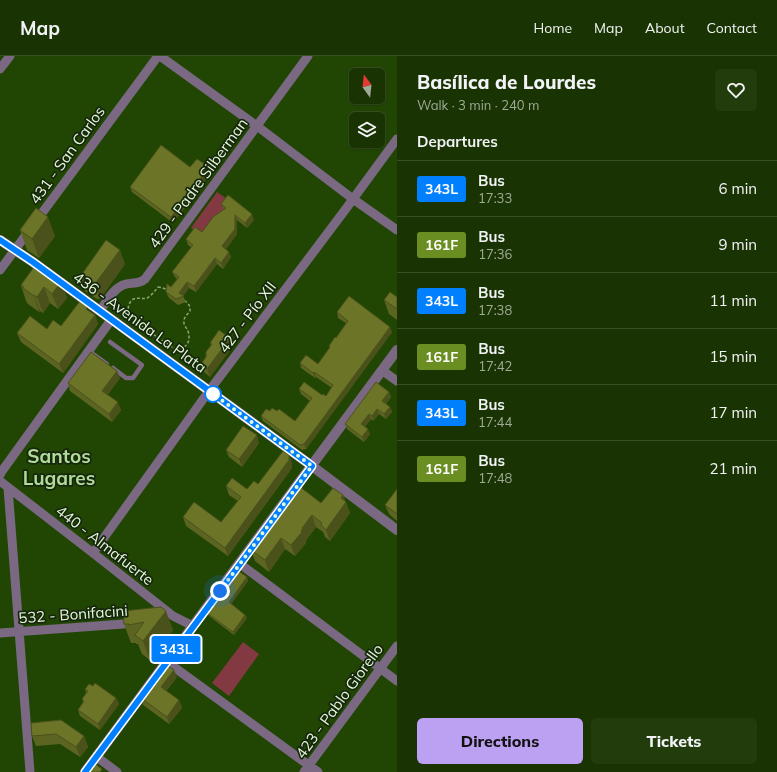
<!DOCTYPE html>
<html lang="en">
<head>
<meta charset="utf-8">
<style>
	:root { --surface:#193402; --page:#223c0c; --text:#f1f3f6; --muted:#9faa99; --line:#374f24; --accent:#bca0f2 }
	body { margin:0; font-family:Mulish,sans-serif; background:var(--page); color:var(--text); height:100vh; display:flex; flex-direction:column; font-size:15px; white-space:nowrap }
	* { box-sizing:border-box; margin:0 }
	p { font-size:13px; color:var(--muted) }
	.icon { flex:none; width:22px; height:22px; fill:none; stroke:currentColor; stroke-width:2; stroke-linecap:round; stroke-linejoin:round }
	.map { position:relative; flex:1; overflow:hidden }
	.side { display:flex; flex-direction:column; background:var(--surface); width:380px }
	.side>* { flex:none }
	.badge { padding:0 8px; border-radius:3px; font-size:14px; line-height:26px }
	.needle { width:26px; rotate:345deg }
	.controls { position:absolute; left:349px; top:12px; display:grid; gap:8px }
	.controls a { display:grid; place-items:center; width:36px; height:36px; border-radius:6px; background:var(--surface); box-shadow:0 1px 3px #0004,0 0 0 1px var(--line); font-size:20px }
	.you { position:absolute; width:20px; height:20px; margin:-10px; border:3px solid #fff; border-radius:50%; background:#1a73e8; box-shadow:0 0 0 6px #1a73e833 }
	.map>.badge { position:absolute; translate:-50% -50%; box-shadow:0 0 0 2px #fff }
	h2 { padding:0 20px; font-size:15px; line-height:36px }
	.round { display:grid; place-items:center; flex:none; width:42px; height:42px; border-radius:6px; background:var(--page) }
	.overview { display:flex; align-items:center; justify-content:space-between; height:68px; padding:0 20px }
	h1 { font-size:19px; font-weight:800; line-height:30px }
	.cta { display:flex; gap:8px; margin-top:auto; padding:8px 20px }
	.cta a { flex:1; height:46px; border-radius:6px; background:var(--accent); color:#111; font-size:16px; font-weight:800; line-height:46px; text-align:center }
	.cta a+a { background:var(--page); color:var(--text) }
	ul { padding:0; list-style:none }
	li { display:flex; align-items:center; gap:12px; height:56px; padding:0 20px; border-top:1px solid var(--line) }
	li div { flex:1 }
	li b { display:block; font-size:15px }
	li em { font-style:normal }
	li .badge { min-width:44px; font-weight:700; text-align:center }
	header { display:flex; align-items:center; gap:24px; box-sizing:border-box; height:56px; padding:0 20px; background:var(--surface); border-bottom:1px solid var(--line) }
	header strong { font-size:19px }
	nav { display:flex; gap:22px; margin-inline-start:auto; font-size:14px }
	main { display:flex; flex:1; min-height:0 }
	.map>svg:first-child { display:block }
	.green { fill:#833941 }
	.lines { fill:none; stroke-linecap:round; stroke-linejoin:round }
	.path { stroke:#88a574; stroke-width:1.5; stroke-dasharray:3 2; stroke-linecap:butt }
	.service { stroke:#7b6983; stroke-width:4.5 }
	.minor { stroke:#7b6983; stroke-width:9 }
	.tertiary { stroke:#7b6983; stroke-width:10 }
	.wall { fill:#5c6422 }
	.shaded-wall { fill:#4b511b }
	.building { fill:#6b7427; stroke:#4b511b }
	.line-casing { stroke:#fff; stroke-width:9 }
	.line { stroke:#007fff; stroke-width:6 }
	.walk { stroke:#e2f8d7; stroke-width:4; stroke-dasharray:0 7.2 }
	.stop-dot { fill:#fff; stroke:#007fff; stroke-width:2 }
	.labels { text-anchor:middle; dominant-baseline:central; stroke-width:3.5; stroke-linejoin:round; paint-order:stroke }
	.street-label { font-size:15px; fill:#e2f8d7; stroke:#17270d }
	.district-label { font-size:19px; font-weight:bold; fill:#b0dc99; stroke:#17270d }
</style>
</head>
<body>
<header>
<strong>Map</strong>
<nav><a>Home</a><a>Map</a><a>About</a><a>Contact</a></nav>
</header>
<main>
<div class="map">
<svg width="397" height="716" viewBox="0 0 397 716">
	<rect width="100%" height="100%" fill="#214603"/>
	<!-- green -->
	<path class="green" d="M217,136l13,9v14l-26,23 -13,-10z
		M243,586l16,12 -30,42 -17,-13z"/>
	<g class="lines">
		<!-- path -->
		<path class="path" d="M158,231c7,0 27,12 31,18 1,2 1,4 1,6 -3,4 -7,7 -6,12 0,3 3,5 4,8 4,13 -4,20 -16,16 -10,-7 -36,-23 -42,-32 -3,-5 -2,-11 2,-15 5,-4 9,0 15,-2 4,-2 8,-7 11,-11z"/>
		<!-- service -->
		<path class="service" d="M110,286l32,23 -9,13h-7l-13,-10
			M89,295l18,13"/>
		<!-- minor -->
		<path class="minor" d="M160,0l97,70 96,73 44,31
			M0,13l10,-13
			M0,214l158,-214
			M100,255c6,-9 13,-22 23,-26 8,-3 15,0 22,-6l163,-223
			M383,315l14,10
			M0,419l2,-4 109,-151
			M0,425l93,72 80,63 20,10
			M8,432l22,284
			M93,497l116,-162 136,-181 52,-71
			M240,508l157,117
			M0,577l137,-10
			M167,606l151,110
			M97,701l20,15
			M304,716l93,-126"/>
		<!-- tertiary -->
		<path class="tertiary" d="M0,184l33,22 279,204 85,64
			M85,716l312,-422"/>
	</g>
	<!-- wall -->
	<path class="wall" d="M190,111l21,6 -38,50 -41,-31 -2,-5z
		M221,148l33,16 -7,8 -10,-8v14l-11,15 5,8 -8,12 -6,-5 -21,28 -7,-4 -6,8 3,6 -8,3 -9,-7 -3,-6 5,-5 6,-8 -2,-2 -3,-5 19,-25 -3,-2 -2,-6 16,-7 22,-22z
		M20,174l35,6 -16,22 -12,-8z
		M125,208l-25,35h-3l-12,-8 -5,-14z
		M50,223l11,3 6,16 -9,11 -8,-6 -7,10 -3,-2 -1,1 -11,-8 -2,-3 -5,-16z
		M397,241v23l-8,-6 -5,-14z
		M89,255l6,4 3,9 -35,49 -42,-31 -4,-9 44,-7z
		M337,256l55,20 -86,117 -4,1 -39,-29 -2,-5 9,-5h7l18,10 15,-20 -9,-7 -2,-5 23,6 4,1 6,-8 -16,-11 -1,1 -14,-10 -1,-5 18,1 12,-16 -1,-2 7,-8 10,-15 -8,-5z
		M230,282l3,8 -23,31 -6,-5 -3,-8 5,-7 5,-11 -1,-3z
		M120,322l-13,17 14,15 -9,12 -42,-31 -2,-8z
		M389,336l2,5 -5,7 4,3 2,5 -6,7 -7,-5 -6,7 -2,-2 -6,8 5,7 -6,8 -17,-13 -2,-5z
		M259,387l-17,24 -13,-10 -3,-7z
		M289,399l3,9v4l-64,88 -42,-30 -3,-9 38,5 17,-21 -9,-6 -3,-9 21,3 11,-5z
		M397,433v32l-8,-7 -4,-9z
		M343,439l7,18 -20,28 -5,-4 -2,-5 -7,-5 -9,12v1l-2,2 1,1 -11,13 -10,-7 -16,23 -14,-11 -4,-11 1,-6v-2l17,-14 10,-13 -3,-6 45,-6z
		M247,521l1,4 -17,23 14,11 2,3 -13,17 -25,-19 -2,-3z
		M161,551l12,23 -23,30 -8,-6 -4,-10h-2v-1h-5l-7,-19z
		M177,621l-11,14 13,9 3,8 -13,16 -26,-19 -2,-7z
		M93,630l23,12 3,6 -19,26 -20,-14 -2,-6 5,-8 -1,-3 4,-6 -1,-4z
		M31,667l53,13 4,11 -8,10 -20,-13 -24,2 -4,-10z"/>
	<!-- shaded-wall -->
	<path class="shaded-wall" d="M209,111l2,6 -38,50 -2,-6z
		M252,158l2,6 -7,8 -2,-5z
		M235,159l2,5v14l-13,18 -2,-6z
		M48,161l7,19 -16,22 -7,-19z
		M120,194l5,14 -25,35 -5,-15z
		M229,196l2,5 -8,12 -2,-6z
		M215,202l2,6 -21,28 -2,-6z
		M61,226l6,16 -9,11 -6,-15z
		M187,226l2,6 -7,9 -3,-4z
		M44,231l6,16 -7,10 -6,-16z
		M34,239l6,16 -1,1 -5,-16z
		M95,259l3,9 -35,49 -4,-9z
		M390,271l2,5 -86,117 -2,-5z
		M230,282l3,8 -23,31 -3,-8z
		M117,315l3,7 -15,21 -3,-8z
		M314,316l2,5 -1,1 -2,-5z
		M389,336l2,5 -7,9 -2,-5z
		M118,346l3,8 -9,12 -3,-8z
		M390,351l2,5 -6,7 -2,-5z
		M377,353l2,5 -6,7 -1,-5z
		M369,358l2,5 -8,10 -2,-5z
		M368,373l2,5 -6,8 -2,-5z
		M257,379l2,8 -17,24 -3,-8z
		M289,399l3,9v4l-64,88 -3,-8z
		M343,439l7,18 -20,28 -4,-11 15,-32z
		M312,459l4,12 -9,12v1l-2,2 1,1 -11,13 -4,-11z
		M281,482l4,11 -16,23 -4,-12z
		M247,521l1,4 -18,25 -1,-4z
		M166,555l7,19 -23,30 -7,-19z
		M245,559l2,3 -13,17 -1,-3z
		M174,614l3,7 -14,17 -2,-7z
		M116,642l3,6 -19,26 -2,-6z
		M179,644l3,8 -13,16 -2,-7z
		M84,680l4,11 -8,10 -4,-10z"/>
	<!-- building -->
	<path class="building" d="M161,89l29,22 7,-8 12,8 -38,50 -41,-30z
		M228,139l24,19 -7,9 -10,-8v14l-13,17 7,6 -8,11 -6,-5 -21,28 -7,-4 -8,11 5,3 -8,3 -10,-7 1,-8 4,3 8,-10 -7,-5 21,-27 -7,-6 9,-12 7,5 11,-15 13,-9 -5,-4z
		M36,152l12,9 -16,22 -12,-9z
		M106,184l14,10 -25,34 -3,1 -12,-8z
		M34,211l5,4 4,1 7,7 2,-3 9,6 -9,12 -8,-7 -7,10 -3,-2v1l-11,-8 1,-1 -3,-2z
		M390,236l7,5v12l-13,-9z
		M349,240l41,31 -86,117 -4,1 -39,-29 5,-7 4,2 2,-3 5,3 2,-2 16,12 17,-23 -13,-9 5,-7 18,13 1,-1 3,2 7,-11 -19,-13 -1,1 -13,-10 6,-8 12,9 12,-17 -1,-1 6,-9 1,1 12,-17 -11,-9z
		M80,245l8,6 -2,2 9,6 -36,49 -42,-31 13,-17 17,13 6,-9 8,6z
		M219,274l11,8 -23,31 -6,-5 5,-7v-5l6,-8 -2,-1z
		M91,296l26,19 -15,20 16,11 -9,12 -41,-31z
		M376,326l13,10 -7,9 8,6 -6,7 -7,-5 -5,7 -3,-2 -8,10 7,5 -6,8 -17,-13z
		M243,370l14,9 -18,24 -13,-9z
		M283,395l6,4v5l-64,88 -42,-31 11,-15 27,20 20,-25 -15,-11 6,-8 15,11 7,-8 4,3z
		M295,427l26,20 12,-15 10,7 -2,3 5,4 -20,28 -5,-5 1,-2 -10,-8 -10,13h1l-2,3 1,1 -11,13 -10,-7 -16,22 -14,-10 -1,-4 3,-3 -1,-1 12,-17 5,3 12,-16 -5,-3z
		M397,433v25l-12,-9z
		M240,516l7,5 -18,25 16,13 -12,17 -26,-19 30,-40z
		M161,551l5,4 -23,30 -8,-6 9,-13 -15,3v-1h-5l-1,-13z
		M167,609l7,5 -13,17 18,13 -12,17 -26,-19 23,-32z
		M95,627l21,15 -18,26 -20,-14 6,-9 -2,-2 6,-8 -3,-2 4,-5 4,2z
		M61,664l23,16 -8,11 -20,-13 -24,2 -1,-13z
		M92,708h3l7,5 -2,3h-12l-1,-1z"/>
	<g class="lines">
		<defs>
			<path id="line" d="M0,184l33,22 279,204 -72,98 -155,208"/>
		</defs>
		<!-- line casing -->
		<use href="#line" class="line-casing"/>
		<!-- line -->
		<use href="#line" class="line"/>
		<!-- walk -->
		<path class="walk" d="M213,338l-4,-3 103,75 -92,125"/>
	</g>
	<!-- markers -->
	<circle class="stop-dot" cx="213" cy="338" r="8"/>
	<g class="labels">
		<!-- street labels -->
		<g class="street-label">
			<text transform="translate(67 99) rotate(-54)">431 - San Carlos</text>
			<text transform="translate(198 127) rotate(-54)">429 - Padre Silberman</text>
			<text transform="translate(247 261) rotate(-53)">427 - Pío XII</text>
			<text transform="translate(140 266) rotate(36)">436 - Avenida La Plata</text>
			<text transform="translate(105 489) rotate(38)">440 - Almafuerte</text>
			<text transform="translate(73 558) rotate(-4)">532 - Bonifacini</text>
			<text transform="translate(339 645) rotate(-54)">423 - Pablo Giorello</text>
		</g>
		<!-- district labels -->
		<g class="district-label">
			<text x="59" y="400">Santos<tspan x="59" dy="22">Lugares</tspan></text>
		</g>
	</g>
</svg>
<div class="controls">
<a><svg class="needle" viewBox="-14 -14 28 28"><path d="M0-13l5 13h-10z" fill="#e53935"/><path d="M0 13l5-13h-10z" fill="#9faa99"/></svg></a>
<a><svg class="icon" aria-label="layers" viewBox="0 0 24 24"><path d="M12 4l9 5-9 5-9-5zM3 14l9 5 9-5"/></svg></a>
</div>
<div class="you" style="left:220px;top:535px"></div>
<b class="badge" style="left:176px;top:593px;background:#007fff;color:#fff">343L</b>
</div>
<section class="side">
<div class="overview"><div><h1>Basílica de Lourdes</h1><p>Walk · 3 min · 240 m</p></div><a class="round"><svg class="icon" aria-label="heart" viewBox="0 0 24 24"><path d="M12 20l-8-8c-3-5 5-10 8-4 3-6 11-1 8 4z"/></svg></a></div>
<h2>Departures</h2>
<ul>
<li><span class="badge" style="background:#007fff;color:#fff">343L</span><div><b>Bus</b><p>17:33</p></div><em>6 min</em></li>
<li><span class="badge" style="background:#6b8e23;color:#fff">161F</span><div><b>Bus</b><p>17:36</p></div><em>9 min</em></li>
<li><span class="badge" style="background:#007fff;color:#fff">343L</span><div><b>Bus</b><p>17:38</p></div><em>11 min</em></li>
<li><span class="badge" style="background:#6b8e23;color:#fff">161F</span><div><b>Bus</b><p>17:42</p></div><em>15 min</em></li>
<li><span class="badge" style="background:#007fff;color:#fff">343L</span><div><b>Bus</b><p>17:44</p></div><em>17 min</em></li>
<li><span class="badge" style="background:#6b8e23;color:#fff">161F</span><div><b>Bus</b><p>17:48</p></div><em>21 min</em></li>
</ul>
<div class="cta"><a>Directions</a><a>Tickets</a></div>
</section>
</main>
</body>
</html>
